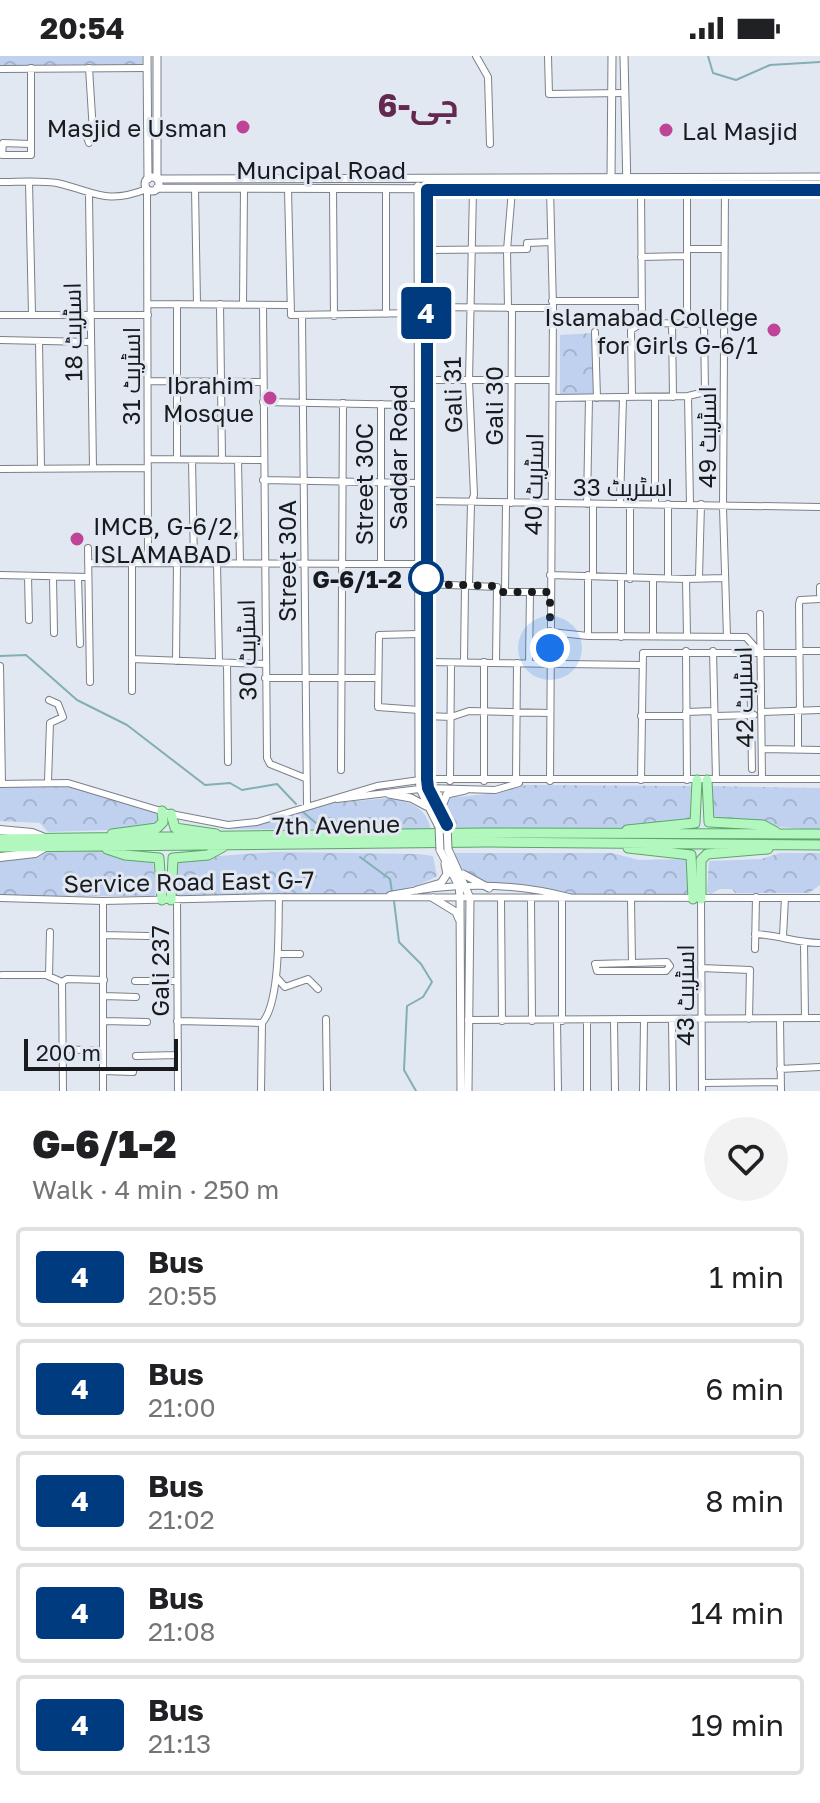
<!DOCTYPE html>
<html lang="en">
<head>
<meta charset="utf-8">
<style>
	:root { --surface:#fff; --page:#f2f2f2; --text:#202124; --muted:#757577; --line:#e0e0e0 }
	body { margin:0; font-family:"Golos Text",Cairo,sans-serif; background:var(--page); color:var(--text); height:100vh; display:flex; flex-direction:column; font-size:30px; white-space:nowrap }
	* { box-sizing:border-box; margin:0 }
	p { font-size:26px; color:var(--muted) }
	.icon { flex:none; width:44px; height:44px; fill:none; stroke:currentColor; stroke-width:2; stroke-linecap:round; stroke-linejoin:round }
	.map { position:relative; height:1035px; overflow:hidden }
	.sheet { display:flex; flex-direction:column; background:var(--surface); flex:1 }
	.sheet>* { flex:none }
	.badge { padding:0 16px; border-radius:6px; font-size:28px; line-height:52px }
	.scale { position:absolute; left:24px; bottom:20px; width:154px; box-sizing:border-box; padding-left:8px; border:4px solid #181a1e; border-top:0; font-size:22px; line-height:28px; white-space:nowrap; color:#181a1e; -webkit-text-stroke:6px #e2e8f2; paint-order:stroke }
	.you { position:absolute; width:40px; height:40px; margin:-20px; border:6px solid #fff; border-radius:50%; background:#1a73e8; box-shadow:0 0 0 12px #1a73e833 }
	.map>.badge { position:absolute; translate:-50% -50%; box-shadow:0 0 0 4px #fff }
	.round { display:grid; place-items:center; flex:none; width:84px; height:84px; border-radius:42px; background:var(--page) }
	.headline { display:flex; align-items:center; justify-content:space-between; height:136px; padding:0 32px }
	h1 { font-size:38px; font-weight:800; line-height:60px }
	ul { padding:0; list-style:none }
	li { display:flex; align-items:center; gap:24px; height:100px; margin:0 16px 12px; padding:0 16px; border:4px solid var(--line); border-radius:8px }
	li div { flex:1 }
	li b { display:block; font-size:30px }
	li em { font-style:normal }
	li .badge { min-width:88px; font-weight:700; text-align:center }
	.status { display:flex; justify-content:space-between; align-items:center; height:56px; padding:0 40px; background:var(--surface); direction:ltr }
	.status svg { height:22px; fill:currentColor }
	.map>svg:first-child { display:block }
	.park { fill:url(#park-crowns) }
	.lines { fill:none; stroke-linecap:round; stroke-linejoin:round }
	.stream { stroke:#83afb4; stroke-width:2 }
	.minor-casing { stroke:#7b8089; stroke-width:8 }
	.tertiary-casing { stroke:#7b8089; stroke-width:9 }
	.secondary-casing { stroke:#7b8089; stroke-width:10 }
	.primary-casing { stroke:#5ba669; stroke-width:11 }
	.minor { stroke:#fff; stroke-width:6 }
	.tertiary { stroke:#fff; stroke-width:7 }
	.secondary { stroke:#fff; stroke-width:8 }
	.primary { stroke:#b2f7be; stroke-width:9 }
	.tertiary-bridge-casing { stroke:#7b8089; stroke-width:9; stroke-linecap:butt }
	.tertiary-bridge { stroke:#fff; stroke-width:7 }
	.line-casing { stroke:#fff; stroke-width:18 }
	.line { stroke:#003b80; stroke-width:12 }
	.walk { stroke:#181a1e; stroke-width:8; stroke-dasharray:0 14.4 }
	.poi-dot { fill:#bd4497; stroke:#e2e8f2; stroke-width:3 }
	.stop-dot { fill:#fff; stroke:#003b80; stroke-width:4 }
	.labels { text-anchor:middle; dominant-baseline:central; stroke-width:6; stroke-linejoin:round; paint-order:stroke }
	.poi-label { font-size:24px; fill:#181a1e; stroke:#e2e8f2; text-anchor:end }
	.street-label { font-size:24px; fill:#181a1e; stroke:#e2e8f2 }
	.stop-label { font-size:24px; font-weight:bold; fill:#181a1e; stroke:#e2e8f2; text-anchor:end }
	.district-label { font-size:32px; font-weight:bold; fill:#63284f; stroke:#e2e8f2 }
</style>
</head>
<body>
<div class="status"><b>20:54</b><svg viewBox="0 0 49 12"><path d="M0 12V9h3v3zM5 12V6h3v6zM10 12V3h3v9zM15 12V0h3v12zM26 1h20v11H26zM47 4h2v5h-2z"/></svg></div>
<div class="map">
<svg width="820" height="1035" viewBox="0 0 820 1035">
	<defs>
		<pattern id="park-crowns" width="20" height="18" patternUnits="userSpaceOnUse" patternTransform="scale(2)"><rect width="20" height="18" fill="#bfd1ef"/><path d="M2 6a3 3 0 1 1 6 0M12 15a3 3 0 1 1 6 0" fill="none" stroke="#a3b3cc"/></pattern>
	</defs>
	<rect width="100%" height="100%" fill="#e2e8f2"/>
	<!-- park -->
	<path class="park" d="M0,0h142v9l-142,1z
		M594,277l1,64 -35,-1v-61z
		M59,726l98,30 3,5 -5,6 -47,7 -60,2 -8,-9 -40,-2v-38z
		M526,729l165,1 -1,33 -79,11 -160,2 -8,-28 3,-6 51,-5z
		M714,730l106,2v42l-111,-8v-33z
		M390,742c21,4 36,9 41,32l-213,-1 25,-2 90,-24z
		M46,795l55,1 18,6 34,2 3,33 -2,3h-154v-39l40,-1z
		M274,796l145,2 14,2 4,20c-56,34 -196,21 -264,21l3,-38z
		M453,797h159l27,7 50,-1v35c-24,11 -186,-1 -213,-13 -12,-5 -17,-17 -23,-28z
		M780,797h40v32l-11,8h-74l-3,-4h-12l-9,5 -4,-2 2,-31 52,-2z"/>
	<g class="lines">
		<!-- stream -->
		<path class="stream" d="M708,0l5,17 23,7 34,-15 50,-3
			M0,600l26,-1 51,45 50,25 78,60 25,-2 12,7 35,-6 19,20
			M303,756l21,18
			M360,801l30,22 2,13
			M394,845l5,41 22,22 11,18 -9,15 -16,9 -3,64 12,21"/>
		<defs>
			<path id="minor" d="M476,0l12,21 2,67
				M548,0l1,38 75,-1
				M89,12l4,64 -4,11 -3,-9 4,-4
				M0,13l147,-1
				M31,88l-28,-1 -1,12h29v-87
				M0,126c18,0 39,-2 57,1 39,9 48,22 90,6l1,374
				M29,126l3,132
				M195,132l2,116
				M333,132l1,128
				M288,133l3,126 127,-2
				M641,133l1,134
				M687,133v134
				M725,133l-2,319 4,129
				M89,140l4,272
				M687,193h37
				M427,194l100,-1v-6l24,-1
				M641,201l46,-1
				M552,245h89
				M148,248l141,1
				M177,248v155
				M220,248l2,156
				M243,249l1,-117
				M263,249l4,453 3,6 35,14
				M426,251l127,1
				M508,252l-1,-58 5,-60
				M386,258v-125
				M0,259h148
				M302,260l5,489
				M642,267l82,1
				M672,267l1,74
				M595,276l2,66
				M0,284l90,2
				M39,285l2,127
				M425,324h127
				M148,325l115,1
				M688,340l2,108
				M632,341l-1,-67 11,-7
				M655,341v106
				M553,342l135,-2 17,-4 -1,-68
				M263,346l154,3
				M148,403l115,1
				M192,404l2,103
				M238,404l2,103
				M0,413l148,-1
				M263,424l154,3
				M426,445l394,6
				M511,447l1,-194
				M587,448l2,-106
				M593,448v71
				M620,448l3,-106
				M630,448v75
				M88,492l2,134
				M88,507l338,1
				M217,507l2,99
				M381,508v-160
				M0,519l88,2
				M550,519l136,4
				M588,519v61
				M28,520l1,44
				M53,521l1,56
				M78,521l2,67
				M699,521l2,-73
				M621,522v59
				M668,523v-75
				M426,528l71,3 -1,76
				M469,529l2,-82 3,-8 -5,-114 4,-191
				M820,531v7
				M501,536h49
				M505,536l1,-88
				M760,558l2,165
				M551,576l37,4 158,1 14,16
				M418,578l-39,1 -1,72 41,3
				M653,580v-56
				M687,580l-1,-57 39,-1
				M686,595l1,129
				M713,595l3,128
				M800,595h20
				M750,598l2,115
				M132,603l133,5
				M176,605l1,-98
				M426,606l215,3
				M464,606l1,-77
				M227,607l1,99
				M529,607l1,-71
				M0,610l2,118
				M265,622h113
				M132,635v-128
				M798,654v39
				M800,654l-1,-106 1,-4 20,-1
				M686,656l28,-1
				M761,656l59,-2
				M427,660l24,1 18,-6 80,2
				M641,660h45
				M715,660l39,-1
				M762,693l58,1
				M341,714l2,-367
				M516,724l1,-117
				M641,724l2,-127h157
				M48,725l2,-58 13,-6 -5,-13 -9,-4
				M450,725l1,-118
				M484,725v-119
				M550,725l3,-473 -3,-119
				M0,728l68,-1 103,31 57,11 29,-3 120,-36 50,-7h393
				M337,743l91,-11 67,2 24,-7
				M390,839c58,-12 121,-13 179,2
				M0,842l103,3 176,-4 541,1
				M177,843l1,192
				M501,843l1,122
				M531,843l1,122
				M701,843l1,192
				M631,844l1,63
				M103,845v190
				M755,878c24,1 41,9 65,9
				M103,879l45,1
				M783,880l2,-38
				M804,887l1,75
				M755,893l1,-52
				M278,898h22
				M667,906l3,4 -4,5h-69l-2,-7z
				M701,912l49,2 -1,49
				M2,919h44l16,7
				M49,920l1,-44
				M277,922l8,9 23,-8 10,10
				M135,925h42
				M104,940l32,1
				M326,963l1,72
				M468,964l352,-2
				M557,964l1,71
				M672,964l1,71
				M780,964l1,71
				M104,965l43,1
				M177,965l85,2
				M562,965v-122
				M614,965l1,70
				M63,993l40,2
				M136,1000l42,-1
				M780,1013l40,-2
				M103,1015l30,1
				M702,1027l78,-1
				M63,1035l-1,-109 5,-3 37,1
				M261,1035l1,-68c19,-21 16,-97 17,-126
				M587,1035v-70
				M643,1035l1,-70"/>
			<path id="tertiary" d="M147,0l1,123
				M157,0v123l663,-2
				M624,0l3,133
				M145 128a7 7 0 1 1 14 0a7 7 0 1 1-14 0Z
				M611,123l1,-123
				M427,129l1,603 19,37
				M418,130l1,587 1,16 19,38
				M157,132l663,2
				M389,738l22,4 15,8
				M441,752l6,-14 18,-4
				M448,793l22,49 -2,193
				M440,794l19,36 1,11 1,194
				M463,818l26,14
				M417,834l24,-7 6,-9 -2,-10
				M433,842l23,14 3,7"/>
			<path id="secondary" d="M0,774l32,3 10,4
				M0,801l35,-4 10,-6"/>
			<path id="primary" d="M707,724l2,42 54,3 13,7
				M171,758l4,14 41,6
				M627,774l68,-7 2,-43
				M112,778l45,-6 6,-6 -1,-11
				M0,783l483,-6 337,1
				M0,791l488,-5 332,3
				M628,792l63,7 2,44
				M107,793l18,6 34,3 3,42
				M701,843v-39l6,-6 61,-5
				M171,844l2,-42 35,-3 15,-8"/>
		</defs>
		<!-- minor casing -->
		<use href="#minor" class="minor-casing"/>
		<!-- tertiary casing -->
		<use href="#tertiary" class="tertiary-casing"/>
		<!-- secondary casing -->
		<use href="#secondary" class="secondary-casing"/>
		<!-- primary casing -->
		<use href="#primary" class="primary-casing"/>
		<!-- minor -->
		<use href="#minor" class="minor"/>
		<!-- tertiary -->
		<use href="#tertiary" class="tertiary"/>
		<!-- secondary -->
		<use href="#secondary" class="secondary"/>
		<!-- primary -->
		<use href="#primary" class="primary"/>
		<defs>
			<path id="tertiary-bridge" d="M447,769l1,24
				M439,771l1,23"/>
		</defs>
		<!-- tertiary-bridge casing -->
		<use href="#tertiary-bridge" class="tertiary-bridge-casing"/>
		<!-- tertiary-bridge -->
		<use href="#tertiary-bridge" class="tertiary-bridge"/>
	</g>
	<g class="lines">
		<defs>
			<path id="line" d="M447,769l-19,-37 -1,-9v-589h393"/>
		</defs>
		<!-- line casing -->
		<use href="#line" class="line-casing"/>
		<!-- line -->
		<use href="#line" class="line"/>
		<!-- walk -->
		<path class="walk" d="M426,522v6l68,2 4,6h52v56"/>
	</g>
	<!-- markers -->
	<g class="poi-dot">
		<circle cx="243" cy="71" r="8"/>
		<circle cx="666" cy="74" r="8"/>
		<circle cx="774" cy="274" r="8"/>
		<circle cx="270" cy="342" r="8"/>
		<circle cx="77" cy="483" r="8"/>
	</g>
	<circle class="stop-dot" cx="426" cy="522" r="16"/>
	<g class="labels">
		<!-- poi labels -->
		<g class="poi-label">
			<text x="227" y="71">Masjid e Usman</text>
			<text x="682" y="74" text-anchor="start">Lal Masjid</text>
			<text x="758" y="260">Islamabad College<tspan x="758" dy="28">for Girls G-6/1</tspan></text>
			<text x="254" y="328">Ibrahim<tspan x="254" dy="28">Mosque</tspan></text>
			<text x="93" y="469" text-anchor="start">IMCB, G-6/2,<tspan x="93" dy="28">ISLAMABAD</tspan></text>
		</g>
		<!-- street labels -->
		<g class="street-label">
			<text x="321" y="113">Muncipal Road</text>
			<text transform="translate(72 276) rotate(-91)">اسٹریٹ 18</text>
			<text transform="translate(130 320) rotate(-90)">اسٹریٹ 31</text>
			<text transform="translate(452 339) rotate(-91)">Gali 31</text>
			<text transform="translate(493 350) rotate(-90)">Gali 30</text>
			<text transform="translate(706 381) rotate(-90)">اسٹریٹ 49</text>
			<text transform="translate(397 401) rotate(-90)">Saddar Road</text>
			<text transform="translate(363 428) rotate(-90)">Street 30C</text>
			<text transform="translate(533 428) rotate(-89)">اسٹریٹ 40</text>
			<text x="623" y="430">اسٹریٹ 33</text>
			<text transform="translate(286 505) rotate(-90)">Street 30A</text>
			<text transform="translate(246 594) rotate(-91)">اسٹریٹ 30</text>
			<text transform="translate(743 641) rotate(-91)">اسٹریٹ 42</text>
			<text transform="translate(336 768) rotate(-1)">7th Avenue</text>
			<text transform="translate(189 825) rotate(-1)">Service Road East G-7</text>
			<text transform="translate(159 915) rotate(-90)">Gali 237</text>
			<text transform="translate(684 939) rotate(-90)">اسٹریٹ 43</text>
		</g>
		<!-- stop labels -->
		<g class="stop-label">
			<text x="402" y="522">G-6/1-2</text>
		</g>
		<!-- district labels -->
		<g class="district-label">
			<text x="418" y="49">جی-6</text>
		</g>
	</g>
</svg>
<div class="scale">200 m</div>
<div class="you" style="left:550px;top:592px"></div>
<b class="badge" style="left:426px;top:257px;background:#003b80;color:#fff">4</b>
</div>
<section class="sheet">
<div class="headline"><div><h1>G-6/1-2</h1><p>Walk · 4 min · 250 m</p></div><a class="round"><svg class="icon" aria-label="heart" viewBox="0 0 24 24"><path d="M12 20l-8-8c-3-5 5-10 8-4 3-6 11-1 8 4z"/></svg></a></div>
<ul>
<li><span class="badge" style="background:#003b80;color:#fff">4</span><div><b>Bus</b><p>20:55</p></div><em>1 min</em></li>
<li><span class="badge" style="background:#003b80;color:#fff">4</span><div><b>Bus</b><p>21:00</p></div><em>6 min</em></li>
<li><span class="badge" style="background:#003b80;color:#fff">4</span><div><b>Bus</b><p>21:02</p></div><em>8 min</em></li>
<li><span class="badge" style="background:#003b80;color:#fff">4</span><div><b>Bus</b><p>21:08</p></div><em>14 min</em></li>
<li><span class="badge" style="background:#003b80;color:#fff">4</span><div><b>Bus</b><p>21:13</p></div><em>19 min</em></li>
</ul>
</section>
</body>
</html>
